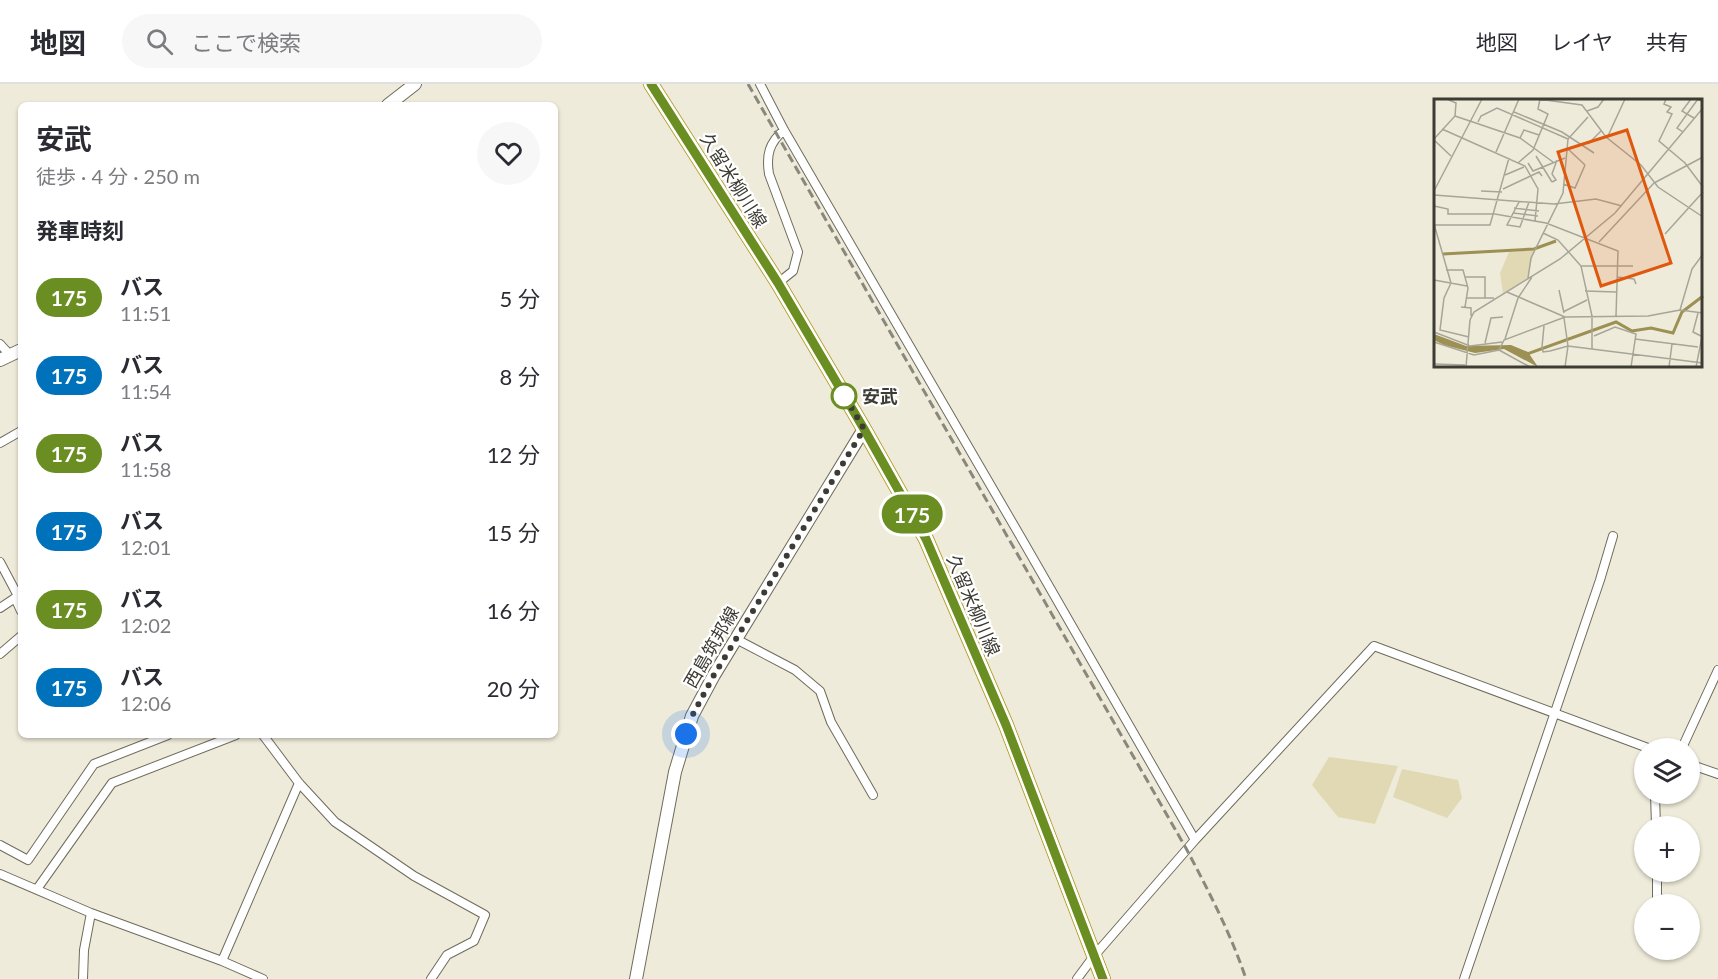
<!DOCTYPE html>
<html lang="ja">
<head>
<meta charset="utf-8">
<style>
	:root { --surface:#fff; --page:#f7f7f7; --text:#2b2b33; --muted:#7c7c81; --line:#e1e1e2 }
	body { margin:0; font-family:Lato,"Noto Sans JP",sans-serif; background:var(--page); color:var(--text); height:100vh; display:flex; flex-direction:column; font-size:22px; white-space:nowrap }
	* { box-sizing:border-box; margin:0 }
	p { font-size:20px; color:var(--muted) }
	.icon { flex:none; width:33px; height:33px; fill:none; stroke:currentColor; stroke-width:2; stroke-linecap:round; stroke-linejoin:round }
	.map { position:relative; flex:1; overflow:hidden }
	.panel { position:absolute; left:18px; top:18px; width:540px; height:636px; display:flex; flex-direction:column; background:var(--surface); border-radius:9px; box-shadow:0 2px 4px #0004 }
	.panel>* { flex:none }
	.badge { padding:0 12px; border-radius:20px; font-size:21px; line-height:39px }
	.fabs { position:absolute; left:1634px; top:654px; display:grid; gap:12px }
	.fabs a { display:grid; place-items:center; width:66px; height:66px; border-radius:50%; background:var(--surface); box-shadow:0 2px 4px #0004; font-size:30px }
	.you { position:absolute; width:30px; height:30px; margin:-15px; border:4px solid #fff; border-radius:50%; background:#1a73e8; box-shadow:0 0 0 9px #1a73e833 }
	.map>.badge { position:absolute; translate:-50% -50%; box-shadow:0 0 0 3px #fff }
	h2 { padding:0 18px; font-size:22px; line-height:54px }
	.round { display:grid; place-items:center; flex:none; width:63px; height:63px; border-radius:32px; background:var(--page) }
	.overview { display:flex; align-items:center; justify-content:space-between; height:102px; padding:0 18px }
	h1 { font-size:28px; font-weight:700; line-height:45px }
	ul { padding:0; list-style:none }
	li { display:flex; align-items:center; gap:18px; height:78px; padding:0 18px }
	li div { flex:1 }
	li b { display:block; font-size:22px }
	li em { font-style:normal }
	li .badge { min-width:66px; font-weight:700; text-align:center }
	header { display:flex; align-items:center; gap:36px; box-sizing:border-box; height:84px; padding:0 30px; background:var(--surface); border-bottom:2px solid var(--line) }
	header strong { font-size:28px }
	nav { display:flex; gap:33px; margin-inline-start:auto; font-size:21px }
	.search { width:420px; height:54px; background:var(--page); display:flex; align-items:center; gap:15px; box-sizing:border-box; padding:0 21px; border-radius:33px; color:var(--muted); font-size:22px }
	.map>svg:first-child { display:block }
	.green { fill:#e1d9b4 }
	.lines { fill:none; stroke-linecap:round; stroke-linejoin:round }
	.minor-casing { stroke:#6f6c5d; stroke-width:10 }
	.secondary-casing { stroke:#6f6c5d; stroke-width:14 }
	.primary-casing { stroke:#b29e35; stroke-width:16 }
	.minor { stroke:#fff; stroke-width:8 }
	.secondary { stroke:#fff; stroke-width:12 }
	.primary { stroke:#f7e586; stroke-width:14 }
	.rail { stroke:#8a887d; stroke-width:3; stroke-dasharray:9 4.5; stroke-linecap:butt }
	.line-casing { stroke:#fff; stroke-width:14 }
	.line { stroke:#6b8e23; stroke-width:9 }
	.walk { stroke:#3c3b34; stroke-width:6; stroke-dasharray:0 10.8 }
	.stop-dot { fill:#fff; stroke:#6b8e23; stroke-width:3 }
	.labels { text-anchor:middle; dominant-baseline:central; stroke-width:4.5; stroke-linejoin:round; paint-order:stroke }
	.street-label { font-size:18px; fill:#3c3b34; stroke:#fff }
	.stop-label { font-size:18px; font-weight:bold; fill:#3c3b34; stroke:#fff; text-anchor:start }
	.inset-river { fill:none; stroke:#9c9054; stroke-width:3 }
	.inset-road { fill:none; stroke:#a7a598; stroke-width:1.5 }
	.view { fill:#df580e; fill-opacity:0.15; stroke:#df580e; stroke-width:3 }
	.inset-edge { fill:none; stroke:#3c3b34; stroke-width:3 }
</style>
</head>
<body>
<header>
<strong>地図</strong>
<div class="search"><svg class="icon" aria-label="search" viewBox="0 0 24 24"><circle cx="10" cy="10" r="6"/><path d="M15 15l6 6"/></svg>ここで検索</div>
<nav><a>地図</a><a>レイヤ</a><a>共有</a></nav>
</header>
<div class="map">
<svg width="1718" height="895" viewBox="0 0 1718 895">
	<rect width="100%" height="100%" fill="#efebda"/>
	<!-- green -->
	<path class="green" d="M1329,673l69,9 -23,58 -37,-7 -26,-32z
		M1402,685l56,11 4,18 -15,20 -54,-21z"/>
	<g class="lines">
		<defs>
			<path id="minor" d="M760,0l24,46 239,411 172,299
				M778,199l15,-12 5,-19 -29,-78c-3,-19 0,-31 15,-44
				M0,260l10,11
				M0,359l21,-12
				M0,478l18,34
				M15,514l6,13
				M0,524l21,-14
				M736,555l59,31 25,21 11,31 42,73
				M0,570l21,-18
				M263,651l36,48 36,39 79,54 71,39 -11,26 -27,14 -16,24
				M1682,664l36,-78
				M1689,680l29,10
				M1655,710l1,32
				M0,761l28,15 66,-96 74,-29
				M1657,788v26l15,6
				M0,790l91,39 131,48 41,18
				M37,805l75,-106 124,-48
				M222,877l77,-178
				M83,895l1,-29 7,-37
				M1077,895l17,-23 101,-116 179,-194 274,102
				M1464,895l136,-399 13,-44"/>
			<path id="secondary" d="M388,21l27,-21
				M0,276l21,-10
				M636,895l39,-207 17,-56 22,-41 150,-246"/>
			<path id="primary" d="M651,0l127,199 86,146 62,110 80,186 97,254"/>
		</defs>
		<!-- minor casing -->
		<use href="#minor" class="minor-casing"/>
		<!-- secondary casing -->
		<use href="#secondary" class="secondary-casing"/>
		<!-- primary casing -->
		<use href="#primary" class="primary-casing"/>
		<!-- minor -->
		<use href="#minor" class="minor"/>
		<!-- secondary -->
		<use href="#secondary" class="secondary"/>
		<!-- primary -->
		<use href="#primary" class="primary"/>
		<!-- rail -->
		<path class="rail" d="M748,0l439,766c22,42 44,84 59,129"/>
	</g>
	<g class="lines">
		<defs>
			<path id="line" d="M651,0l127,199 86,146 62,110 80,186 97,254"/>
		</defs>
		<!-- line casing -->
		<use href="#line" class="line-casing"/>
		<!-- line -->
		<use href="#line" class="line"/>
		<!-- walk -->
		<path class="walk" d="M686,650l6,-18 22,-41 150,-246 -23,-39 3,6"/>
	</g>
	<!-- markers -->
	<circle class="stop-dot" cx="844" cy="312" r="12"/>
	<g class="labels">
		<!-- street labels -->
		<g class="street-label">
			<text transform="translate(734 96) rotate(58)">久留米柳川線</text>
			<text transform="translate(974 521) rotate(67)">久留米柳川線</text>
			<text transform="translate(711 563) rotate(-60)">西島筑邦線</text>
		</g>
		<!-- stop labels -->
		<g class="stop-label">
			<text x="862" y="312">安武</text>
		</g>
	</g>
	<!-- overview -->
	<g transform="translate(1434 15)">
		<rect width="268" height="268" fill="#efebda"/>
		<path d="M100,151l-6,28 -25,16 -3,-21 9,-21z" fill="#e1d9b4"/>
		<path d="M0,235l32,12 45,-1 17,7 10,15 -34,-18 -29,4 -31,-8 -10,-5z" fill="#9c9054"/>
		<path class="inset-river" d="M9,155l91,-5 22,-8M90,256l92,-33 16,9 19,-3 22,5 9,-21 21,-16"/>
		<path class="inset-road" d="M104,0l44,6 24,32 35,28 17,22 45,30M232,0l-2,5 7,3 -4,5 5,2 -13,27 26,22 18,24M257,0l-9,12 5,3 11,-15 5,3M153,12l11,-4 6,-8M80,13l48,20 32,21M21,17l65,22 33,24M44,23l3,-6 16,-8 71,31M8,30l83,37 13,23 -3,32M249,33l-6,-4 10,-14 7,4M86,39l4,-8 15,5M173,39l18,-39M0,40l21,-23 1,-13 -9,-4M0,41l17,16M154,45l13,-13M134,50l17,16M62,53l23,-53M102,57l16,26M84,64l15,-13 15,-36 -10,-5 2,-10M94,64l5,8 32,-13M71,76l19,-8M118,83l4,-2 -4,-6 5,-14M220,84l49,-26M129,85l12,4 10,-23M69,90l36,-17 3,4M0,92l48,-92M47,92l21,1M0,96l120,9 42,-5 26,7M85,103l-12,23 13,2 9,-25M0,107l14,3v5h47l51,9 72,28 -2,65M80,109l25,3M79,114l25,3M0,125l17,59M1,126h55l19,-67M109,134l15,7 23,26 11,50v33M231,135l38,-42M165,143l55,-59M147,167h52M12,171h17l5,18 -3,19M31,178h20v21M183,178l17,2 2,5M94,179l3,-20 32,-65 5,-54 20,-22M0,181l33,6M17,184l-7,15 -4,32 29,7M125,191l5,23M151,192l31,1M73,193l58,25M32,199h28M27,208l10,1v8M246,211l12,-41 11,-15M129,213l24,-12M264,214l-5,19 10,5M130,219l4,28 -3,21M110,227l-2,21 1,5 7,-1M0,233l36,14 32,-4M160,237l21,-9 21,7 -5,33M71,240l13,-41 14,-21M201,240l63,8M0,243l40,13 25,-5 5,-10 61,-23 83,-1 32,-6 23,3M51,244l6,-25 12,-1M65,251l31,17M116,252l18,-5 135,17M0,265l31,1M32,268l4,-47 4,-8 86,-53 55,-46 88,-105M235,268l3,-23M262,268l6,-30"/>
		<path class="view" d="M193,31l44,133 -70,23 -43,-134z"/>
		<rect width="268" height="268" class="inset-edge"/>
	</g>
</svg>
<div class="fabs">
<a><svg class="icon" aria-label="layers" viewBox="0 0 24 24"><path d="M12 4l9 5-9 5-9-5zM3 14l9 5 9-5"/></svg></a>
<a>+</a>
<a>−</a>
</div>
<div class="you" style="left:686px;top:650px"></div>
<b class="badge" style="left:912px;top:430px;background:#6b8e23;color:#fff">175</b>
<section class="panel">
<div class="overview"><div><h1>安武</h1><p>徒歩 · 4 分 · 250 m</p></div><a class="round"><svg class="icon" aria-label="heart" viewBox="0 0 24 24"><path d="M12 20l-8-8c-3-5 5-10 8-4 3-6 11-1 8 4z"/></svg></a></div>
<h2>発車時刻</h2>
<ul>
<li><span class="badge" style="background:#6b8e23;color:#fff">175</span><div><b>バス</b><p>11:51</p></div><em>5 分</em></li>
<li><span class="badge" style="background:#0072bc;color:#fff">175</span><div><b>バス</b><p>11:54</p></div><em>8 分</em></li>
<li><span class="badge" style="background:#6b8e23;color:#fff">175</span><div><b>バス</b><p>11:58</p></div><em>12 分</em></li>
<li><span class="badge" style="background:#0072bc;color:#fff">175</span><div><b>バス</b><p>12:01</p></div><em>15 分</em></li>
<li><span class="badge" style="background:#6b8e23;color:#fff">175</span><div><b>バス</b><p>12:02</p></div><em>16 分</em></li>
<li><span class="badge" style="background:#0072bc;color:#fff">175</span><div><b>バス</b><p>12:06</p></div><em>20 分</em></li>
</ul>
</section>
</div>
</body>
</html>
